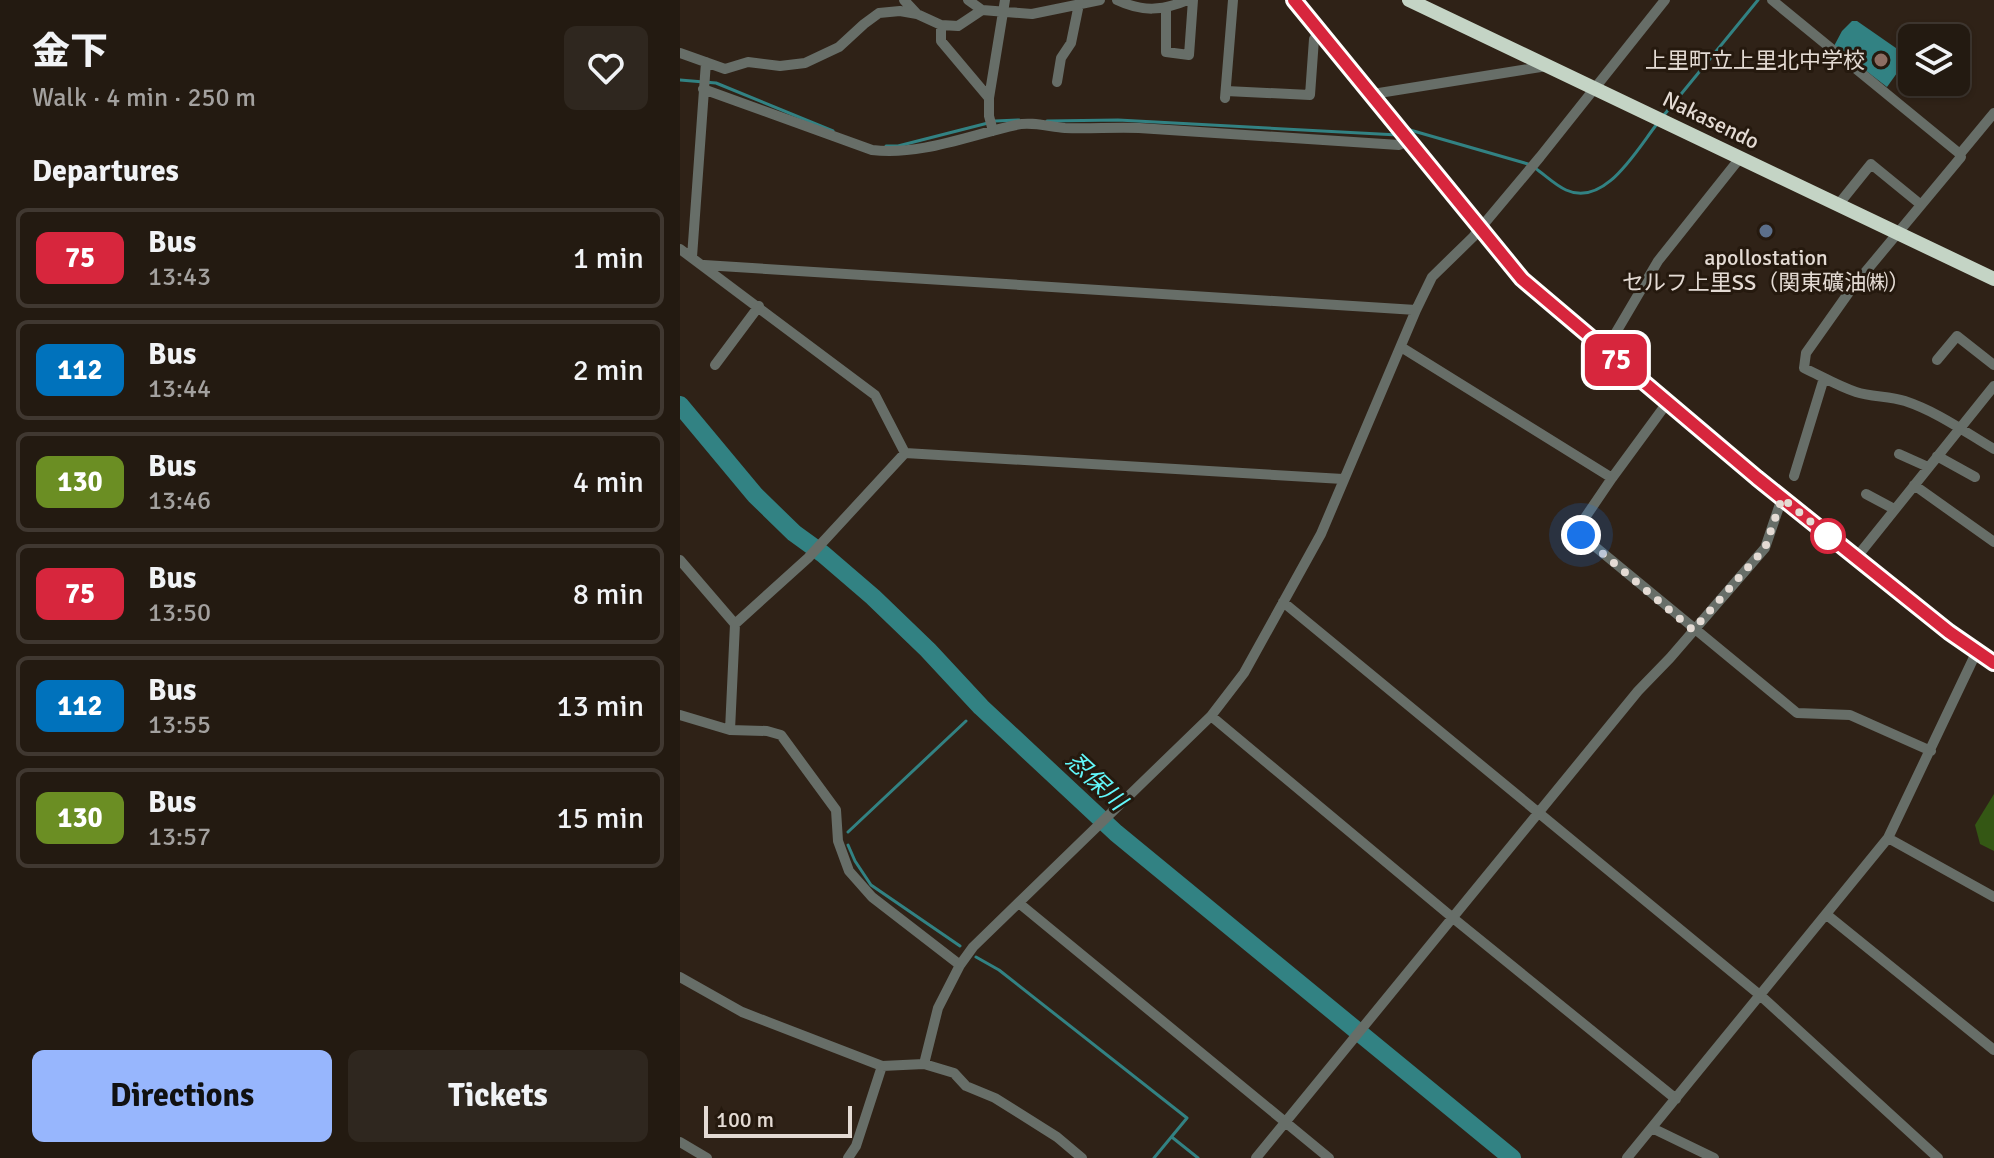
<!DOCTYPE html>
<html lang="en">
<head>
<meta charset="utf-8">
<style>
	:root { --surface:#231a11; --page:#2f271f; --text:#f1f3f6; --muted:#a3a19f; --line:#403831; --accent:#97b6fd }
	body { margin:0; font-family:Signika,"Noto Sans JP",sans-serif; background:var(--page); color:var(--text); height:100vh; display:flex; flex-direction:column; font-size:30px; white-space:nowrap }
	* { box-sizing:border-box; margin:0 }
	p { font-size:26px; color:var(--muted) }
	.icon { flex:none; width:44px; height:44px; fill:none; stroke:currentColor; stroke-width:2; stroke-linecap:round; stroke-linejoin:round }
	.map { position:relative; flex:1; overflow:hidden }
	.sheet { display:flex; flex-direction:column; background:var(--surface); width:680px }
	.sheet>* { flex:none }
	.badge { padding:0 16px; border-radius:12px; font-size:28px; line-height:52px }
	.controls { position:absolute; left:1218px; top:24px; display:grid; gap:16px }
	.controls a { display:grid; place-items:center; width:72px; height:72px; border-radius:12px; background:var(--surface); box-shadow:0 2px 6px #0004,0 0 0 2px var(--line); font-size:40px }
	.scale { position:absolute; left:24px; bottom:20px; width:148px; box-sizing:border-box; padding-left:8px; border:4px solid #e4dbd4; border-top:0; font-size:22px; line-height:28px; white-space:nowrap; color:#e4dbd4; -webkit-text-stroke:6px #25190e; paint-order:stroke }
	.you { position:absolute; width:40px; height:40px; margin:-20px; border:6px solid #fff; border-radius:50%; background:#1a73e8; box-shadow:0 0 0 12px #1a73e833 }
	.map>.badge { position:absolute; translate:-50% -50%; box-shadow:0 0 0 4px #fff }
	h2 { padding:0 32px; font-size:30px; line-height:72px }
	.round { display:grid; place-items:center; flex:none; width:84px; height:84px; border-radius:12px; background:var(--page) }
	.overview { display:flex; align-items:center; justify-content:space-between; height:136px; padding:0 32px }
	h1 { font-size:38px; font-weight:800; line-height:60px }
	.action { display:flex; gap:16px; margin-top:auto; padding:16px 32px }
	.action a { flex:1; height:92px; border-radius:12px; background:var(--accent); color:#111; font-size:32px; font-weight:800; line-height:92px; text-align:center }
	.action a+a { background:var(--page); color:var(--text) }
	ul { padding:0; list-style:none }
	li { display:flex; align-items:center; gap:24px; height:100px; margin:0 16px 12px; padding:0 16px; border:4px solid var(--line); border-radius:12px }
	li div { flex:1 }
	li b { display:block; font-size:30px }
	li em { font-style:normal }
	li .badge { min-width:88px; font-weight:700; text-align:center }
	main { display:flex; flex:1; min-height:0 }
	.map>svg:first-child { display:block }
	.forest { fill:#345714 }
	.water { fill:#328283 }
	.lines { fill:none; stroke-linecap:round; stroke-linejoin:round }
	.stream { stroke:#328283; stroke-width:3 }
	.river { stroke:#328283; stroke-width:18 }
	.minor { stroke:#676e68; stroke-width:10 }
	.major { stroke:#aab7aa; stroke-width:12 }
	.highway { stroke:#c4d4c5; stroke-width:14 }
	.line-casing { stroke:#fff; stroke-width:18 }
	.line { stroke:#d7263d; stroke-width:12 }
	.walk { stroke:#e4dbd4; stroke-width:8; stroke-dasharray:0 14.4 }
	.education-dot { fill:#8d6e63; stroke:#25190e; stroke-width:3 }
	.service-dot { fill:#5c6f8a; stroke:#25190e; stroke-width:3 }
	.stop-dot { fill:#fff; stroke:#d7263d; stroke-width:4 }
	.labels { text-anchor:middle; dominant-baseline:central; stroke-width:6; stroke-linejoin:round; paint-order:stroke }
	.poi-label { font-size:22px; fill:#e4dbd4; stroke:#25190e; text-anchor:end }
	.street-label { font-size:22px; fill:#e4dbd4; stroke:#25190e }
	.water-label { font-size:24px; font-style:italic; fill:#62f8fb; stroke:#25190e }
</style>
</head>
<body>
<main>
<section class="sheet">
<div class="overview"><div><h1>金下</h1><p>Walk · 4 min · 250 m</p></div><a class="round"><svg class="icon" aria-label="heart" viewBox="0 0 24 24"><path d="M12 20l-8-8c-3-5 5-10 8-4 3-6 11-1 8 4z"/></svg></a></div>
<h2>Departures</h2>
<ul>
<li><span class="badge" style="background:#d7263d;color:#fff">75</span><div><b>Bus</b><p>13:43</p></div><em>1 min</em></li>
<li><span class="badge" style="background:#0072bc;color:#fff">112</span><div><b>Bus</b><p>13:44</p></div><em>2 min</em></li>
<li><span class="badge" style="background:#6b8e23;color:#fff">130</span><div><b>Bus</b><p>13:46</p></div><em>4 min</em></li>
<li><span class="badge" style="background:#d7263d;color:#fff">75</span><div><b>Bus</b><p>13:50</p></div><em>8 min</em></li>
<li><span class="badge" style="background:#0072bc;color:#fff">112</span><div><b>Bus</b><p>13:55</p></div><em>13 min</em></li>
<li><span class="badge" style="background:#6b8e23;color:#fff">130</span><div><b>Bus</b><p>13:57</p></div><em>15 min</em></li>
</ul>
<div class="action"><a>Directions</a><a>Tickets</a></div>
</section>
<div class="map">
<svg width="1314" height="1158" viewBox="0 0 1314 1158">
	<rect width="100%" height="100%" fill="#2f2217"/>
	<!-- forest -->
	<path class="forest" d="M1314,794v57l-14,-7 -5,-19z"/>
	<!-- water -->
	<path class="water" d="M1172,21h5l49,34 1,4 -20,28 -53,-41 8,-15z"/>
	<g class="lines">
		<!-- stream -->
		<path class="stream" d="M0,80l36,3 117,48
			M984,115l94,-115
			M315,121l24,-1
			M367,121l71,-1 280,15
			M725,132l5,-2 118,34
			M206,146h12l90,-23
			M855,168c10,7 20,17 31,22 39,18 71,-41 91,-66
			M297,710l4,-3
			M168,832l118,-111
			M168,845l7,16 16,24 89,61
			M296,957l23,13 188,148 -33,40
			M493,1138l25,20"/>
		<!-- river -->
		<path class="river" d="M0,405l75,90 39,38 29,21 50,43 55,53 53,57 135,126 396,325"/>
		<!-- minor -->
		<path class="minor" d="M224,0l13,14
			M288,0l14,10
			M437,0c25,12 45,11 71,0
			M1092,0l188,154
			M486,8v44l23,3 4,-55
			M261,25v16l48,57
			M0,53l45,16 23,-7 32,4 25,-3 34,-16 25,-23 15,-11 21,-2 17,3 24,11 17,1 24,-16 50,4 68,-14
			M377,82l4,-24 10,-15 8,-39
			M23,89l169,61c48,6 98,-15 144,-25 15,-4 34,2 49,3 25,1 49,-1 74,0l260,17 9,-4
			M546,91l84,4 4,-56 6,-6
			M692,96l7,-3 168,-27
			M545,98l8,-98
			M1314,113l-34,41 1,3 -109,131 -46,65 -2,15c17,8 34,18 52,24 15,5 33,4 49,9 33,11 60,31 89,48
			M313,131l-4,-15v-18l16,-98
			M1158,205l33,-41 49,40
			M0,249l195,146 30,58
			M12,257l14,-195
			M24,265l712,45
			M721,347l211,131 -32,47 -2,5 3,5 216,178 53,2 81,36
			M925,351l53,-90 82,-103
			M1257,360l20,-24 37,29
			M35,365l44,-59
			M1219,454l29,13
			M1257,456l38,21
			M1114,476l30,-98
			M932,478l55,-75
			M1234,485l80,57
			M1186,494l28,15
			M1176,558l138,-172
			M0,560l55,64 -5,106
			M603,602l478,394 177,162
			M55,624l73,-66 97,-105 438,26
			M0,715l50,15 37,1 14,4 55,75 2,31 11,30 23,26 88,68
			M531,716l242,202 223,181
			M1208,838l106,59
			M340,904l309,254
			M1147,915l167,135
			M0,977l62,35 140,54 42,-2 30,9 12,13 29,12 62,39 25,21
			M244,1064l14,-56 22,-43 13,-18 238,-231 33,-43 77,-139 95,-224 16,-33 41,-40 67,-80 125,-157
			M972,1128l62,30
			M0,1142l27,16
			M168,1158l8,-12 26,-80
			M576,1158l382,-467 32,-33 95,-110 17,-50
			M947,1158l261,-320 89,-187"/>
		<!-- major -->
		<path class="major" d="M614,0l228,279 235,199 192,154 45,31"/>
		<!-- highway -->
		<path class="highway" d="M729,0l585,279"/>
	</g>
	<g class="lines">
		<defs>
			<path id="line" d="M614,0l228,279 235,199 192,154 45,31"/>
		</defs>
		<!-- line casing -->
		<use href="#line" class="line-casing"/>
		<!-- line -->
		<use href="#line" class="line"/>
		<!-- walk -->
		<path class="walk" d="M901,535l112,95 72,-82 17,-50 46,38"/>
	</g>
	<!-- markers -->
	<circle class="education-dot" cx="1201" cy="60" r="8"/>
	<circle class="service-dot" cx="1086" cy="231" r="8"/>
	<circle class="stop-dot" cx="1148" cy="536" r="16"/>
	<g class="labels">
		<!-- poi labels -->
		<g class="poi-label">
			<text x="1185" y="60">上里町立上里北中学校</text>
			<text x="1086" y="257" text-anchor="middle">apollostation<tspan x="1086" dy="25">セルフ上里SS（関東礦油㈱）</tspan></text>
		</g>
		<!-- street labels -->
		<g class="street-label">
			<text transform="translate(1031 120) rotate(26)">Nakasendo</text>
		</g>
		<!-- water labels -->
		<g class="water-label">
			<text transform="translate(416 781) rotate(43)">忍保川</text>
		</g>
	</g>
</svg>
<div class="controls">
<a><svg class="icon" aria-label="layers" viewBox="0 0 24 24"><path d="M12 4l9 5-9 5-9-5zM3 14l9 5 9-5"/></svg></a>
</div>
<div class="scale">100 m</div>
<div class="you" style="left:901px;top:535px"></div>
<b class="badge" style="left:936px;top:360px;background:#d7263d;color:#fff">75</b>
</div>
</main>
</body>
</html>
